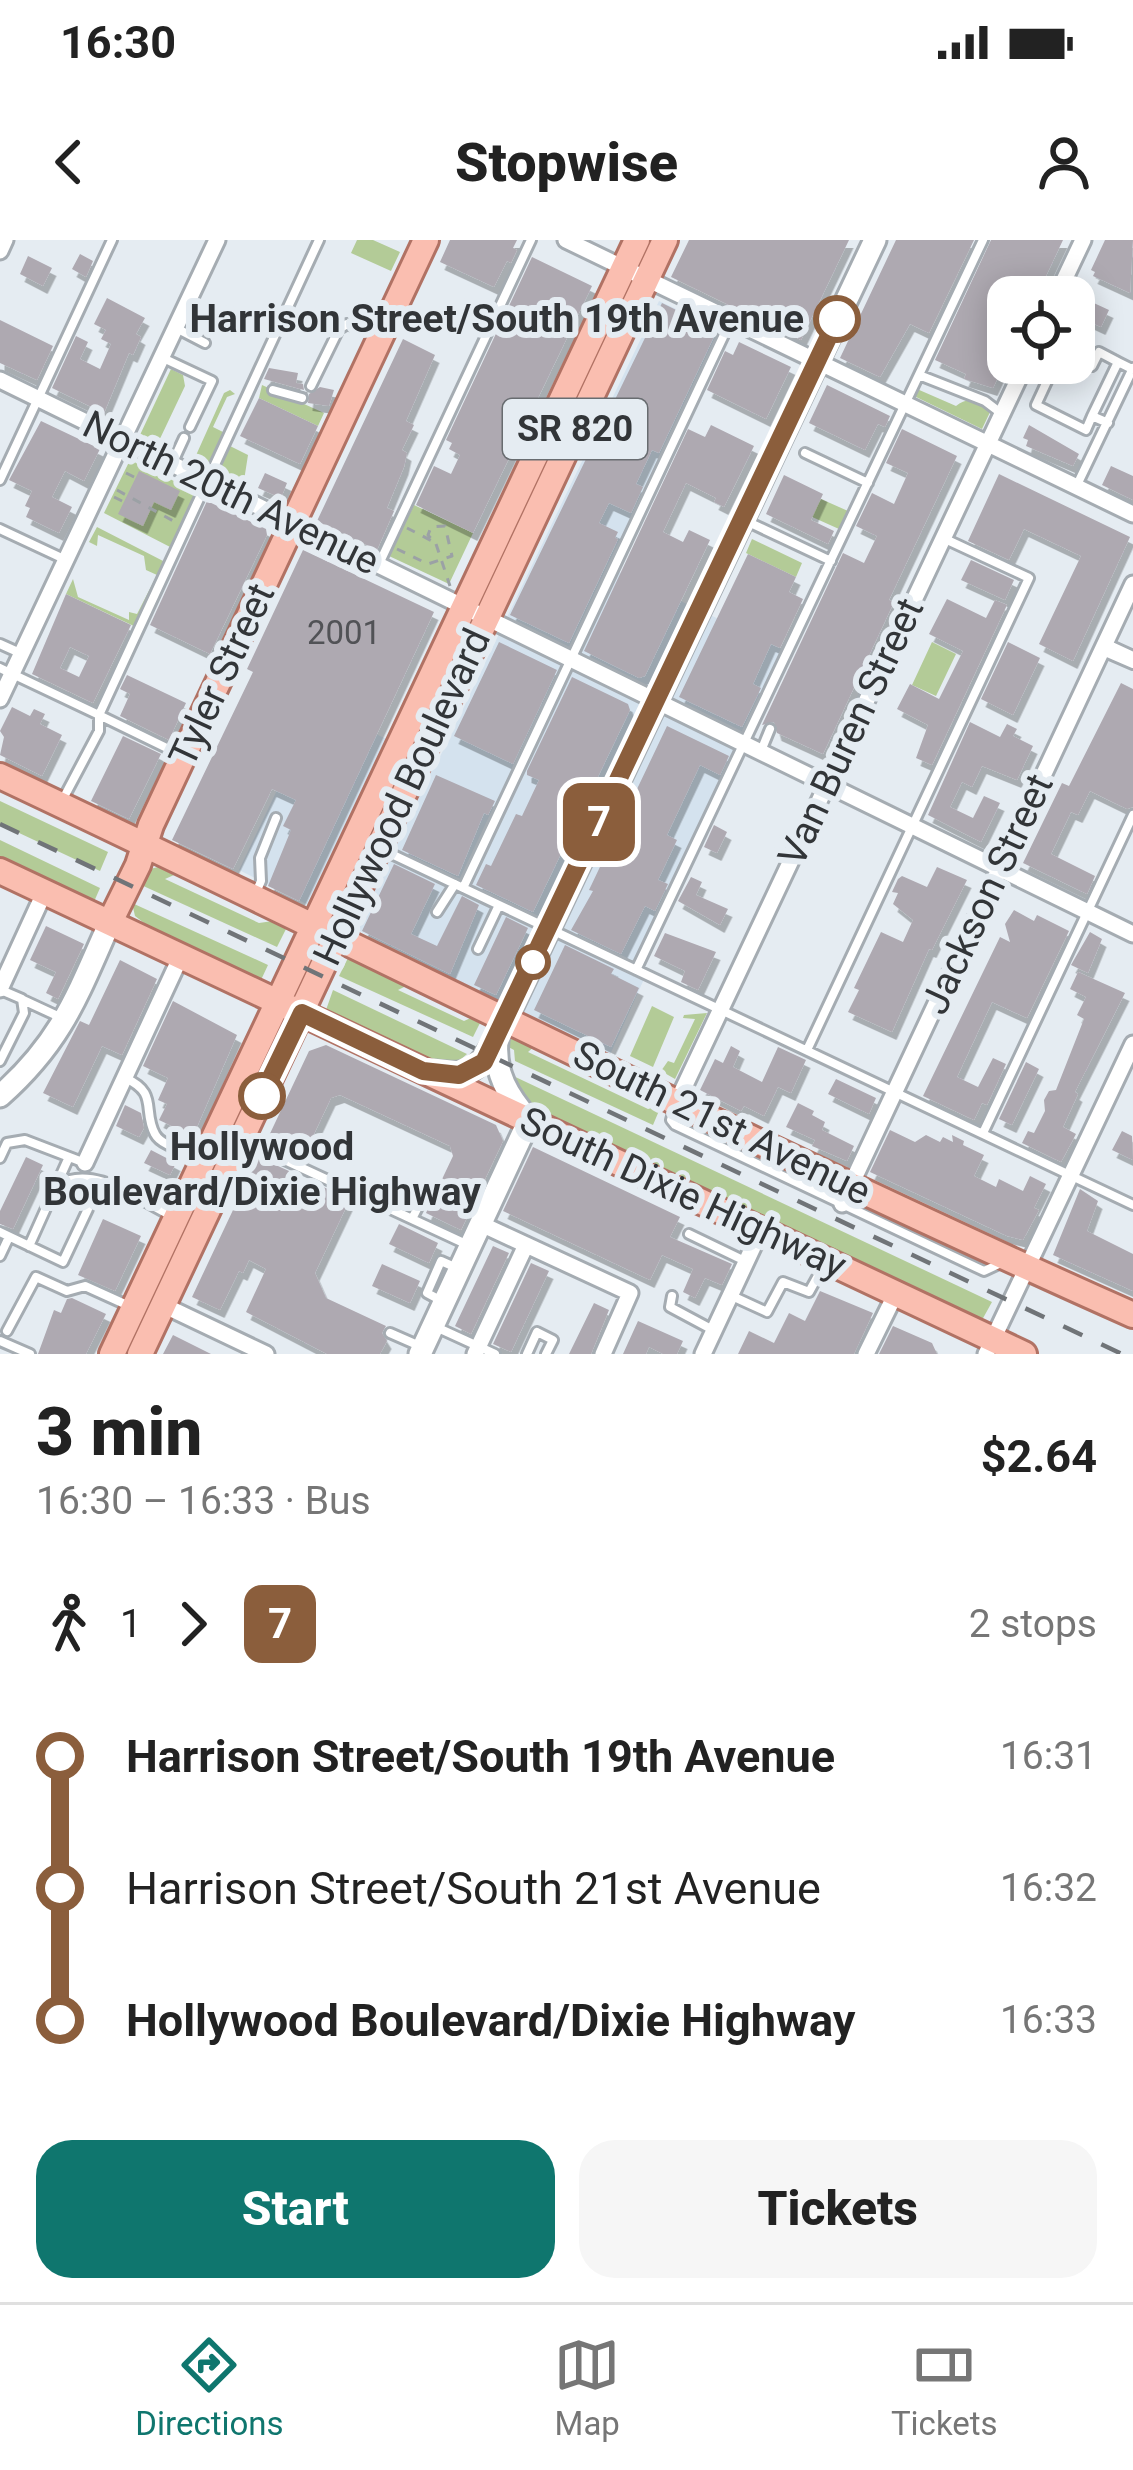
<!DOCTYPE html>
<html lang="en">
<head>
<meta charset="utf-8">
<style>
	:root { --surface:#fff; --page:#f6f6f6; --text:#222; --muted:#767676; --line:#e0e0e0; --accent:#0f766e }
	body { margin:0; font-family:Roboto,sans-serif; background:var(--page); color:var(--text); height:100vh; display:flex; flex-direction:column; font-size:45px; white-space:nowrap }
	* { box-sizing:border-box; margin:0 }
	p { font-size:39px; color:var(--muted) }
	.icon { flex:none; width:66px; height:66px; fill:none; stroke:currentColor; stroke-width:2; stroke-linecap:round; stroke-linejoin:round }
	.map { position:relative; height:1114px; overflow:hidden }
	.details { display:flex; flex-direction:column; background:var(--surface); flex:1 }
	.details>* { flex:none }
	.badge { padding:0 24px; border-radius:18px; font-size:42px; line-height:78px }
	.fabs { position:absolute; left:987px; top:36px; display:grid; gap:24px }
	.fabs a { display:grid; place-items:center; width:108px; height:108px; border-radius:24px; background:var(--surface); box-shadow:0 6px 30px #0003; font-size:60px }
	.map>.badge { position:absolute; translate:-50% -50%; box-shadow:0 0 0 6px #fff }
	.legs { display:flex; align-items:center; gap:18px; height:132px; padding:0 36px; font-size:39px }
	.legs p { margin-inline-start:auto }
	.headline { display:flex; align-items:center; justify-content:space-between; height:204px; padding:0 36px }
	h1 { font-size:66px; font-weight:800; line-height:90px }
	.action { display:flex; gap:24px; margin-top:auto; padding:24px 36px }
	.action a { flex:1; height:138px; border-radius:36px; background:var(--accent); color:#fff; font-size:48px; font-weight:800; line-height:138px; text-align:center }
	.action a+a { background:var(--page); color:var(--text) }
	ul { padding:0 36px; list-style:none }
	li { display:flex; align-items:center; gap:42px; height:132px; font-size:45px }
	li i { display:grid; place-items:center; width:18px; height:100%; margin:0 15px; background:currentColor }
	li i::after { content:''; width:30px; height:30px; margin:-15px; border:9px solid; border-radius:50%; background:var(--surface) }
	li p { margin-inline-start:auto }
	li:first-child i { background:linear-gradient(#0000 50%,currentColor 0) }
	li:last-child i { background:linear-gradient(currentColor 50%,#0000 0) }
	.status { display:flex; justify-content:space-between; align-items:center; height:84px; padding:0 60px; background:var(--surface); direction:ltr }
	.status svg { height:33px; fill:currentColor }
	header { display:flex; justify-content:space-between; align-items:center; height:156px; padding:0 36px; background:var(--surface); font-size:54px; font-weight:800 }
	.menu { display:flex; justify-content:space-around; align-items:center; height:168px; border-top:3px solid var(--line); background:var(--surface); font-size:33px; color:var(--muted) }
	.menu a { display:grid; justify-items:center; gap:6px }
	.menu .on { color:var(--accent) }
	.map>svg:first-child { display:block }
	.built { fill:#d4e2ee }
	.green { fill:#b3cb97 }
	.building { fill:#aea9b1; fill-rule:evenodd; filter:url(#shadow) }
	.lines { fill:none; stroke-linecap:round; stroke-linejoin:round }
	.lane-casing { stroke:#a5acb2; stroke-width:14 }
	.street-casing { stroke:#a5acb2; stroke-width:21 }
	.secondary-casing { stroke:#a5acb2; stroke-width:27 }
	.primary-casing { stroke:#b17264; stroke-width:30 }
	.path { stroke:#9ba1a5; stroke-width:3; stroke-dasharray:9 9; stroke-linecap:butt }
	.lane { stroke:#fff; stroke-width:8 }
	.street { stroke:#fff; stroke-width:15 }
	.secondary { stroke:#fff; stroke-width:21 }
	.primary { stroke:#fabeb0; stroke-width:24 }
	.rail { stroke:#707478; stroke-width:4.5; stroke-dasharray:21 21; stroke-linecap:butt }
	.line-1-casing { stroke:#fff; stroke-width:27 }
	.line-1 { stroke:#8b5e3c; stroke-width:18 }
	.stop-1-dot { fill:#fff; stroke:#8b5e3c; stroke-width:6 }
	.labels { text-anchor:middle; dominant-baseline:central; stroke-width:12; stroke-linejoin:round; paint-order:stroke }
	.number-label { font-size:33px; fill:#515256 }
	.shield { fill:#e5ecf2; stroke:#686c70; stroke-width:3 }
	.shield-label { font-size:36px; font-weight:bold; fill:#323538 }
	.stop-label { font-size:39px; font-weight:bold; fill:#323538; stroke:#e5ecf2; text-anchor:end }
	.street-label { font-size:39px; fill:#323538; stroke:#e5ecf2 }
</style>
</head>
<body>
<div class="status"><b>16:30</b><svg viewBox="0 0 49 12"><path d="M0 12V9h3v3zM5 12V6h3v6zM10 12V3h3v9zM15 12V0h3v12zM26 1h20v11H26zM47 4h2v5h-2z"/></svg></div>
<header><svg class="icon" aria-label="back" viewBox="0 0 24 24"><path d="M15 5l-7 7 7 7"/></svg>Stopwise<svg class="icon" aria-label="person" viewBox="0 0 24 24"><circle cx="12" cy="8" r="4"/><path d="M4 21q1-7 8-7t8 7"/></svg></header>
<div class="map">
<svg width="1133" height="1114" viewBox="0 0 1133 1114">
	<defs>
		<filter id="shadow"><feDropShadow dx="4.5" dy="8" stdDeviation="0" flood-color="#0004"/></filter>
	</defs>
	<rect width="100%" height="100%" fill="#e5ecf2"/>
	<!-- built -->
	<path class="built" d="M659,61l65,30 -113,237 175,83 -153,319 12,7 -36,80 -370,-187 78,-164 120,57z"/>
	<!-- green -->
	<path class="green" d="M357,0h16l27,12 -9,19 -40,-18z
		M171,129l12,6 2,11 -28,59 -18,-8z
		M262,145l62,28 -6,13 -59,-28z
		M917,149l39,17c11,-10 25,-6 35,4l-9,19 -68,-33z
		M230,150l5,4 -8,3 -14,30 14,7 -18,37 -16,-9 31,-69z
		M230,206l18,9 -5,32 -29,-14z
		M130,220l69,33 -25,56 -70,-36z
		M821,259l27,12 -9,18 -29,-13z
		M414,265l59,28 -24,51 -60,-28z
		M97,287l70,36 -29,65 -72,-34 7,-15 5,18 51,23v-8l8,2 20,-39 -11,-5 -2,-14 -46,-21 -1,11 -8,-4z
		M752,299l50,24 -6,14 -50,-24z
		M932,402l24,12 -20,42 -24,-11z
		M0,561l108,51 -8,19 -100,-47z
		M0,600l100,48 -7,16 -93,-44z
		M158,627l16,8 -9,4 94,44 14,-2 13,8 -9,18 -138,-63 7,-14z
		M132,663l136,62 -7,15 -113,-54 -13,-10z
		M349,716l59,29 -10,5 66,31 9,-4 8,4 -8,16 -134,-61z
		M333,750l134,64 -17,15 -124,-59z
		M652,766l22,11 -21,50 -23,-11z
		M707,773l-32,66 -14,-8 7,-10 6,2 21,-44 -12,-1 1,-3z
		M509,793l27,12 -8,7 120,57 13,-3 -8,19 -138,-64 -1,-11 -11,-6z
		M507,833l485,229 -10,18 -457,-210z"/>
	<!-- building -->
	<path class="building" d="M450,0h67l-4,8 4,2 -6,13 -4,-2 -13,26 -54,-25z
		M689,0h160l-48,100 -130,-63z
		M896,0h78l-45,93 -19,-9 -30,53 -40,-19z
		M991,0h72l-27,57h-28v59l-15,32 -29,-9 2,-5 -31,-14z
		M1105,0h28l-3,53 -37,-17 2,-4 -4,-2z
		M80,14l13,7 -7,16 -14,-8z
		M28,16l24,12 -9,18 -23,-12z
		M532,17l60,29 -119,247 -57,-28 18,-39 17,8 9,-19 -11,-6 3,-6 -6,-3z
		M107,58l38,20 -9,16 5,3 -8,18 -4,-2 -25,60 -52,-25 24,-52 12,6 -8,17 20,10 11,-25 -10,-5 5,-9 -12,-6z
		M1083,58l26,12 -8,17 -26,-12z
		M662,63l55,27 -58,123 -7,-3 -16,34 7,3 -12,26 -22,-10 -10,20 19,9 -3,6 3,1 -49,104 -59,-28z
		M0,80l53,26 -16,34 -37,-17z
		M403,99l32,16 -29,66 8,4 -12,25 5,3 -3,14 -17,41 7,3 -17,39 -60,-29z
		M739,102l52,25 -25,52 -59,-29 18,-39 8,4z
		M269,128l29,5 -2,10 7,1 1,6 -40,-11z
		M827,145l63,31 -5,11 -7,-3 -13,26 -56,-27z
		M320,147l14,3 -5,16 -21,-3 1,-9z
		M259,158l59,28 -18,38 -60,-28z
		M41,181l59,28 -16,32 -19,-10 -13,26 20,10 -13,26 -33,-16 4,-9 -5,-2 7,-15 -23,-11z
		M711,185l43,21 -30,61 -10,-5 2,-4 -30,-15 -23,49 20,10 6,-12 21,10 -65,136 -6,2 -55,-27 104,-222 17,8z
		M1029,185l50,29 -6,12 -47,-20 2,-6 -5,-2z
		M902,189l55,27 -68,144 5,2 -71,152 -46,-21 -3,-11 -12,3 81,-172 21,10 13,-27 -21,-10 16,-33 22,11 14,-31 -22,-10z
		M1111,226l22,10v24l-31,-15z
		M139,231l41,20 -9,19 -17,-8 -11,24 -25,-12z
		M265,233l22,10 -6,15 -23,-10z
		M999,234l131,63 -57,124 -34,-17 42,-88 -57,-27 -15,31 -41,-19z
		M784,235l39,19 -12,26 23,11 -6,13 -62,-30z
		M207,261l59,28 1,6 -57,119 -60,-29z
		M303,310l131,62 -135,289 -31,-15 23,-56 -8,-4 13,-26 -24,-11 -39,80 -61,-29 81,-168 -6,-3z
		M748,314l48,23 -7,15 14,7 -23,49 -9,-4 -18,40 8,4 -19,39 -63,-30z
		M971,320l43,20 -9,20 -44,-20z
		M66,354l65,31 -38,78 -61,-29zM70,407l19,9 -10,21 -19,-9z
		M947,359l39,19 9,-18 12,5 -75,160 -16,-7 12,-33 -31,-16 13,-25 29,15 24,-48 -34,-17z
		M499,402l58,28 -44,94 -59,-28z
		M1008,402l32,16 -27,57 -32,-16z
		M127,435l59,28 -17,37 -49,-24 10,-22 -10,-5z
		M572,437l56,27 2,6 -97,202 -57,-27 10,-21 5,2 25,-52 6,2 17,-36 -12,-5v-4z
		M1121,443l12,6v118l-6,2 -37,-18 -12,24 -7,-3 -20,42 44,22 -8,18 -64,-31 39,-80 7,3z
		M12,467l18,9 4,-7 11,5 -5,10 22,11 -20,41 -42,-21 4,-18 -4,-6z
		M970,482l30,15 7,-13 10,5 -4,7 20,10 -16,34 -35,-14 -10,21 -10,-5 -12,25 23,11 11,-22 16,7 -19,39 -53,-27z
		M667,486l62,30 -9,19 -20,-10 -33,70 10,5 -19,40 10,4 -13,27 -10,-5 -24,48 -50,-24 22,-39 -4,-1z
		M123,496l38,18 -32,65 -38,-18z
		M436,535l59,26 -7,14 -4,-2 -26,63 -56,-26z
		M714,585l13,7 -10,21 -13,-6z
		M394,624l41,20 -24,50 26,12 25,-50 17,9 -29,69 -88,-43z
		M937,627l30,13 -35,70 -3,-1 -37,83 -44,-20 11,-22 -5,-2 27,-56 22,10 10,-22 -20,-16 5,-11 -6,-1 6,-13 4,-3 25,11z
		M691,637l11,5 -6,13 32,14 -8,16 -42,-24z
		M1014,670l20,11 3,-6 32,16 -42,87 -35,-16 -35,75 21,10 15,-29 13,6 -19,41 -5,-2 -8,17 -51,-24 77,-159 10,5 -5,-18z
		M506,677l22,11 -32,67 -22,-10z
		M46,686l38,18 -26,55 -12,-6 10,-21 -26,-12z
		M1090,692l12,7 -14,34 -17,-8z
		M665,693l51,19 -18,38 -17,-8 4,-11 -31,-15z
		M565,705l49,24 -3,5 28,14 -28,59 -77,-37z
		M120,720l37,19 -35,76 -20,-9 -29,61 -30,-14 37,-72 9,4z
		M1078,732l47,21 -50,99 3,2 -15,33 13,7 -15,28 -39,-19 6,-12 6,2 11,-22 -1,-11 5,-9 7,-1 28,-71 -7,-4 9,-18 -16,-8z
		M173,761l64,34 -44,101 -34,-16 8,-16 -9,-4 10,-22 -25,-12z
		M326,805l170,80 7,16 -42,89 -35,-17 27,-57 -3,-10 -110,-51 -9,3 -27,57 -6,-3 -2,4 -30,-14 43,-91z
		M731,806l9,5 -7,16 29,15 16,-35 28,13 -15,33 -13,-6 -14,29 -20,-10 -3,5 -41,-21 15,-31 8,4z
		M1026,822l13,7 -27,56 -13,-6z
		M836,839l40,19 -7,16 -41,-20z
		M798,863l16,8 -2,4 13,7 -3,8 32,16 -7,15 -35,-15 3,-6 -29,-13z
		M125,865l16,8 3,15 -5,9 -23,-11z
		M890,890l25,12 11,-7 14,7 3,-5 10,5 -1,-7 12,6 -1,4 21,10 -10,21 22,11 3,-8 24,12 7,-15 16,8 -12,24 5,2 -16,30 -16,-4 -137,-64z
		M1122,891l10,5 1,24 -21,-10z
		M533,907l147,70 -10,20 62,27 -10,21 -17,-7 -10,20 -12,-6 10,-23 -31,-14 -12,25 -147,-69z
		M151,910l25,13 -6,12 -26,-12z
		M26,917l17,8 -30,64 -13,-5v-13z
		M258,917l31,14 -11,23 19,9 11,-23 42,19 -35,74 11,25 60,28 -4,7 5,8 -7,13h-53l-81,-42 20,-43 -17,-9 -6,13 -4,-2 -19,39 -28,-13z
		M1080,949l18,12 -11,30 46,23v37l-80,-36z
		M103,979l38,17 -26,55 -37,-16z
		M399,984l39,19 -9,20 -40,-19z
		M493,1006l16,7 -38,81 -16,-8z
		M531,1023l18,8 -38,81 -18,-8z
		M382,1024l38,17 -10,22 -38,-17z
		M820,1051l53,22 -19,41h-116l11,-23 25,12 15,-30 16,8z
		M72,1058l34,16 -20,40h-48l16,-44 7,3 6,-14z
		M594,1063l15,7 -18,44h-22z
		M638,1081l45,20 -6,13h-14l-14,-7 -3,7h-23z
		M893,1086l39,17 5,11h-58z
		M173,1095l38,19h-48z"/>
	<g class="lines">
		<defs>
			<path id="lane" d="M176,88l29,15
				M163,118l49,23 -22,46
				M1026,126l23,11 -13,28 50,25 6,-14 16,7
				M1092,126l7,-14 19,10
				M919,135l66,26 17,13
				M311,146l28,-57 8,-5 32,12
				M273,150l29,8
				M1092,176l26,-54 14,7
				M805,213l63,30
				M172,224l12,-26
				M0,240l112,-240
				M1077,245l56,-117
				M744,280l87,41
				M0,289l64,30
				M379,324l152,-324
				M0,404l20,9
				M1107,404l26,12
				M1103,411l30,13
				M0,428l99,47v16l-36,68
				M761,511l9,-22
				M177,513l-78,-38 220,-475
				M385,611l748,354
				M463,648l268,-568
				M255,655l6,-14 -1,-23 16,-40
				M437,672l18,-28
				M478,709l21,-44
				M636,730l347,-730
				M23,760l41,19
				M807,810l222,-472 -86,-40
				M0,821l24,-48 -2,-14 -21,-9
				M125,838c34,15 17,32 30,56 6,12 31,17 42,22
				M674,869l-3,11 4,5 309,146 19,-9
				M983,893l150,-318
				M248,903l220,102
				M0,918l7,-15 18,-3 60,23
				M57,945c37,-21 78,13 113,30
				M412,979l8,-16
				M0,992l63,30 25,-53
				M689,994l56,27
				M29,1006l40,-89
				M0,1016l9,-19
				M672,1056l-2,11 43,23
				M732,1056l35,16 16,-30 26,10 16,-29
				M440,1060l-13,-7 14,-32 18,8
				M436,1087l59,27
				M7,1091l29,-54 31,14 18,-5 42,19
				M390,1093l32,14
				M0,1101l30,13
				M527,1114l10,-22 16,8 -7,14"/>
			<path id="street" d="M566,0l567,274
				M0,11l5,-11
				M1056,57l27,-57
				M0,140l1133,554
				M0,459l217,-459
				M0,749l45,-98
				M677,862l349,-739
				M85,923l96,-207
				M842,964l291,-620
				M481,984l149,69 -27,61
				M163,1065l103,49
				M475,1114l51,-109
				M703,1114l58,-124
				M866,1114l30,-61
				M986,1114l147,-310"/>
			<path id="secondary" d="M435,832c37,5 44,-3 62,-34l378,-798
				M0,856c62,-55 77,-100 110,-174
				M420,1114l109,-234c-21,-24 -35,-47 -32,-79"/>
			<path id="primary" d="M0,536c378,178 751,369 1133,539
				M0,631l1024,483
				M110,682l28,-57 13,-40 275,-585
				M112,1114l525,-1114
				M140,1114l525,-1114"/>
		</defs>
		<!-- lane casing -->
		<use href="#lane" class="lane-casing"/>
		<!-- street casing -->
		<use href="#street" class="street-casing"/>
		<!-- secondary casing -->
		<use href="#secondary" class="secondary-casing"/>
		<!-- primary casing -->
		<use href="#primary" class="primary-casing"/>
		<!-- path -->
		<path class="path" d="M126,233l10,5
			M117,250l60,33
			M114,257l10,5
			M436,304l14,42
			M397,309l31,15 24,-8 -7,-30 -14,1 -3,8 6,7 -27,-14"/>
		<!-- lane -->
		<use href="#lane" class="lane"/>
		<!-- street -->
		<use href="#street" class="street"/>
		<!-- secondary -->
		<use href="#secondary" class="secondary"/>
		<!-- primary -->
		<use href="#primary" class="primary"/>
		<!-- rail -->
		<path class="rail" d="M0,584l1122,530"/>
	</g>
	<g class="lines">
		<defs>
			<path id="line-1" d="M262,856l40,-83 121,58 36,4 25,-13 353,-743"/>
		</defs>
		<!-- line-1 casing -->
		<use href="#line-1" class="line-1-casing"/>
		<!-- line-1 -->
		<use href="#line-1" class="line-1"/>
	</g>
	<!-- markers -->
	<g class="stop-1-dot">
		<circle cx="837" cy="79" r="21"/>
		<circle cx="533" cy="722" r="15"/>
		<circle cx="262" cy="856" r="21"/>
	</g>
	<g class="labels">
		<!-- number labels -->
		<g class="number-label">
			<text x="344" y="392">2001</text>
		</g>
		<!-- shield labels -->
		<rect class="shield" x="503" y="159" width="144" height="60" rx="9"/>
		<g class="shield-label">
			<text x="575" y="189">SR 820</text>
		</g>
		<!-- stop labels -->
		<g class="stop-label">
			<text x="804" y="79">Harrison Street/South 19th Avenue</text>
			<text x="262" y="907" text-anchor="middle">Hollywood<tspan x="262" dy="45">Boulevard/Dixie Highway</tspan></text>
		</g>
		<!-- street labels -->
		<g class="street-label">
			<text transform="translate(231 253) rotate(26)">North 20th Avenue</text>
			<text transform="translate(222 435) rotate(-65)">Tyler Street</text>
			<text transform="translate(851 492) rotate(-65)">Van Buren Street</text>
			<text transform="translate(402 557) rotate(-65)">Hollywood Boulevard</text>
			<text transform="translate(987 654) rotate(-65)">Jackson Street</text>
			<text transform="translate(722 883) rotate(26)">South 21st Avenue</text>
			<text transform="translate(683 953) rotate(25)">South Dixie Highway</text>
		</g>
	</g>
</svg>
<div class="fabs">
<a><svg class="icon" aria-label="locate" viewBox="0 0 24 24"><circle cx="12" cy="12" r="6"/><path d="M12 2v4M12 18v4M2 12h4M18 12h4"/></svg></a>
</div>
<b class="badge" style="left:599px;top:582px;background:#8b5e3c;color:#fff">7</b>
</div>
<section class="details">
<div class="headline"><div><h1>3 min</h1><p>16:30 – 16:33 · Bus</p></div><b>$2.64</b></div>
<div class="legs"><svg class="icon" aria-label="walk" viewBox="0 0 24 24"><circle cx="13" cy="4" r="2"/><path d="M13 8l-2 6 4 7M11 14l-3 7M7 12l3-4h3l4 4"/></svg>1<svg class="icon" aria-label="forward" viewBox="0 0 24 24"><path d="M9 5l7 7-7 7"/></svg><b class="badge" style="background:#8b5e3c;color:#fff">7</b><p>2 stops</p></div>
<ul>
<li><i style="color:#8b5e3c"></i><b>Harrison Street/South 19th Avenue</b><p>16:31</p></li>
<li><i style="color:#8b5e3c"></i><span>Harrison Street/South 21st Avenue</span><p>16:32</p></li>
<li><i style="color:#8b5e3c"></i><b>Hollywood Boulevard/Dixie Highway</b><p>16:33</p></li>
</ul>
<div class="action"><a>Start</a><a>Tickets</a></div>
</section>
<nav class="menu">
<a class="on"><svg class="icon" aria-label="directions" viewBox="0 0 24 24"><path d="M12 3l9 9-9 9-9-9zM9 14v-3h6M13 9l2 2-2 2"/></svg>Directions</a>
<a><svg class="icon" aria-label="map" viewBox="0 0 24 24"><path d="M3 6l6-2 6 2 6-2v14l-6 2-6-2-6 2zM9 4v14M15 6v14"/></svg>Map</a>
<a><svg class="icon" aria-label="tickets" viewBox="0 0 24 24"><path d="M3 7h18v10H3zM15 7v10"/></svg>Tickets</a>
</nav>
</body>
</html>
